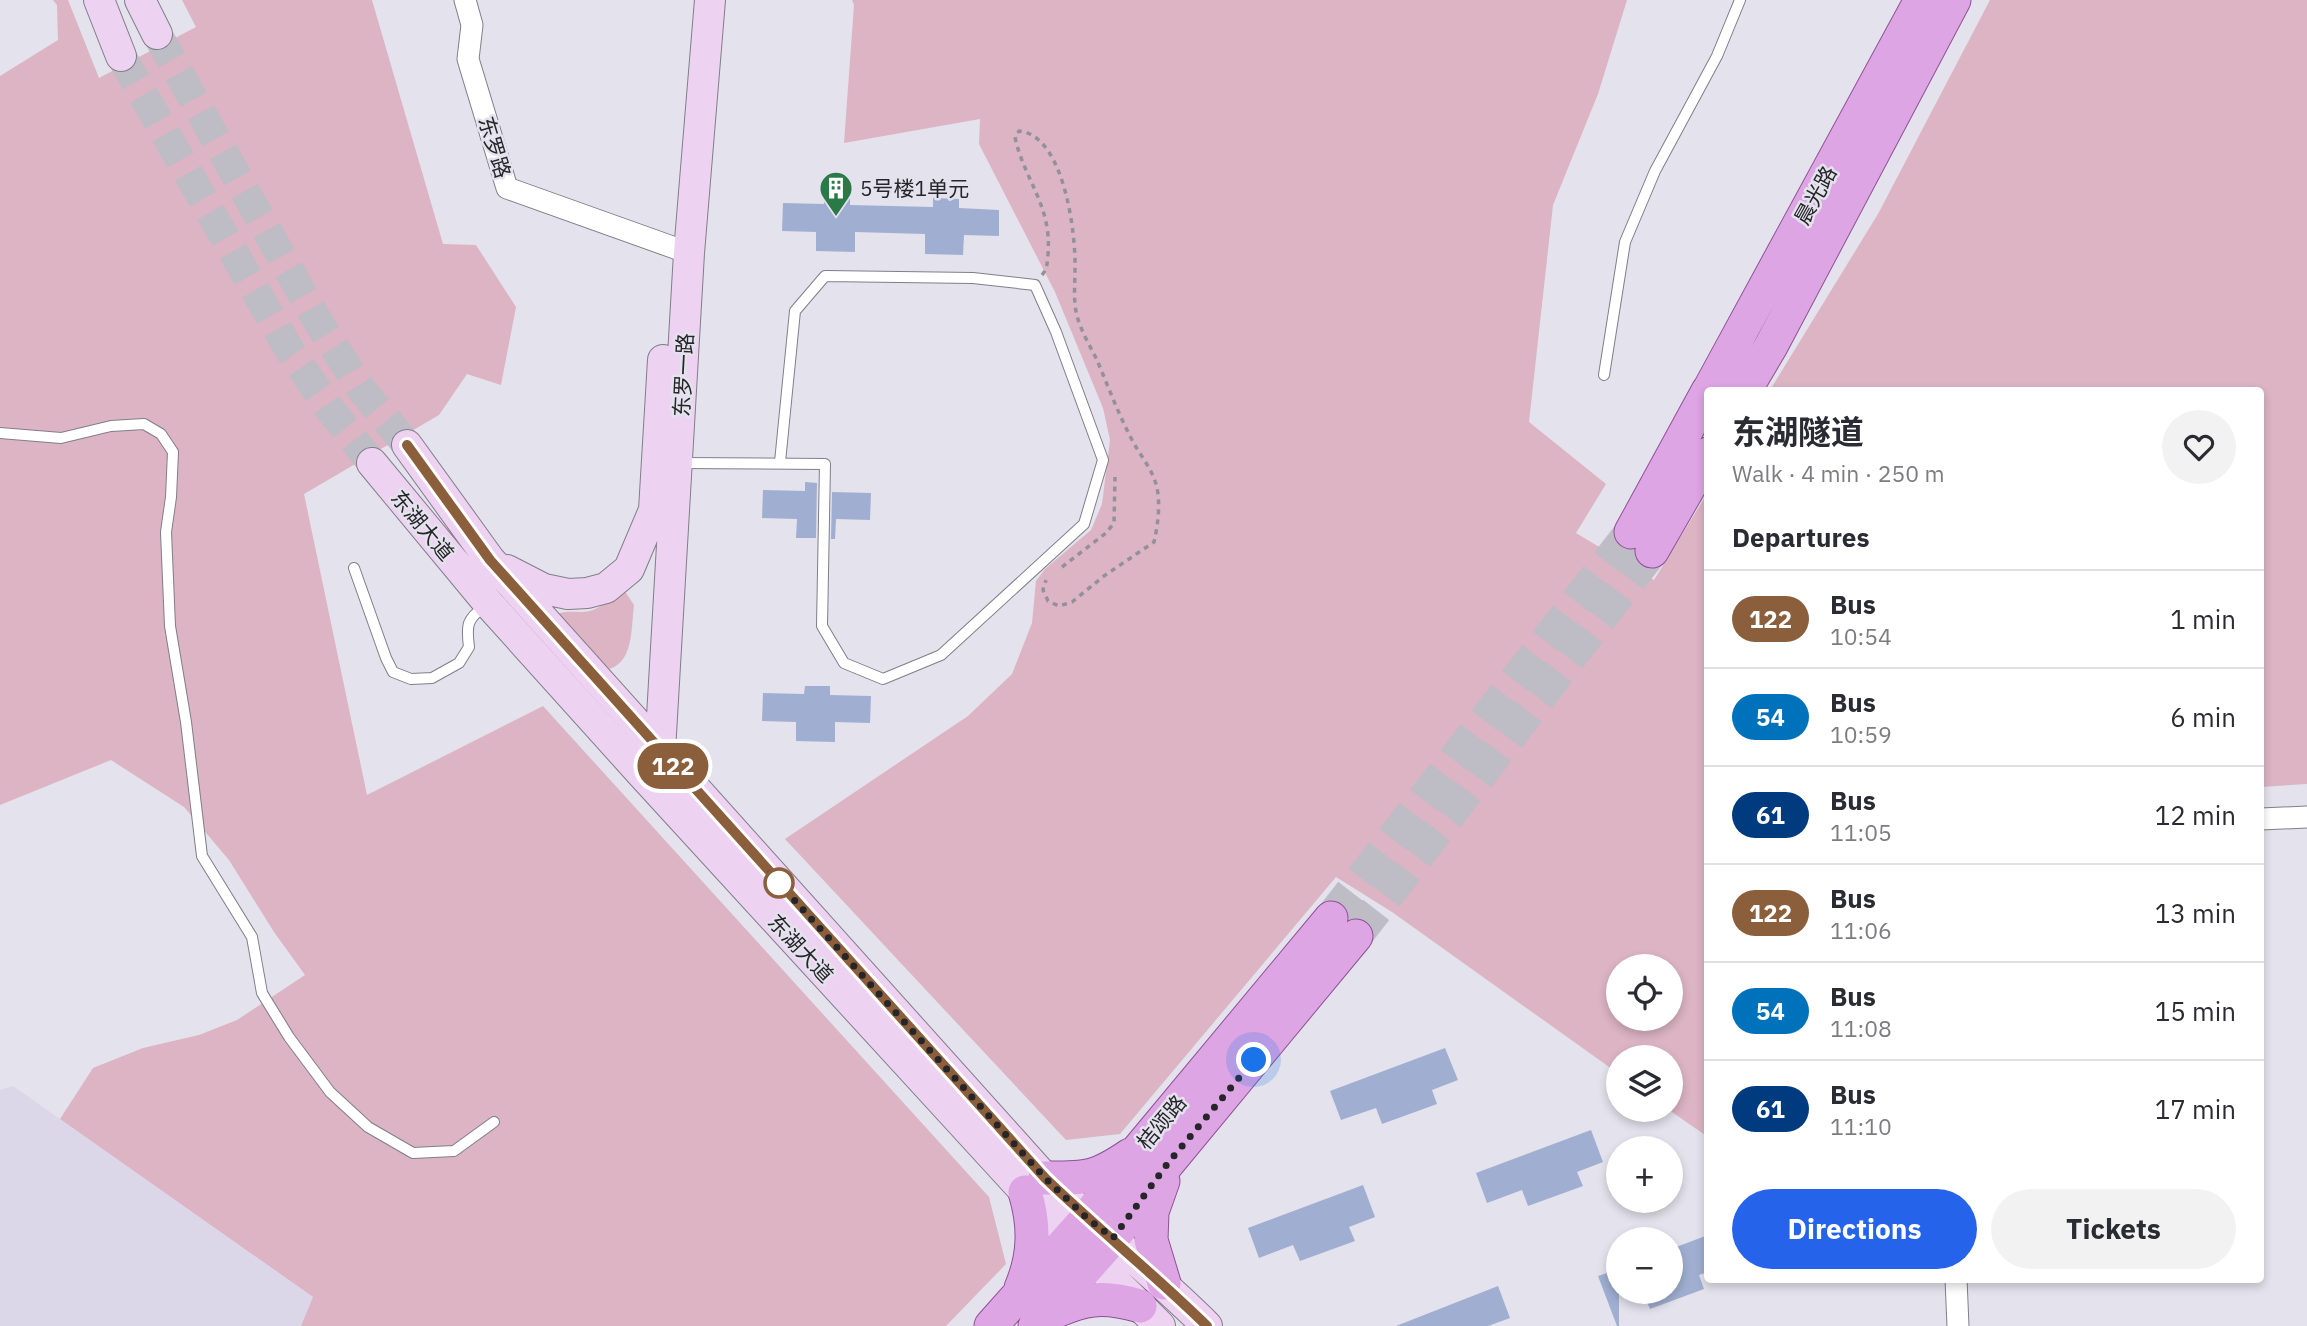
<!DOCTYPE html>
<html lang="en">
<head>
<meta charset="utf-8">
<style>
	:root { --surface:#fff; --page:#f2f2f3; --text:#2b2b33; --muted:#7c7c81; --line:#e1e1e2; --accent:#2563eb }
	body { margin:0; font-family:"IBM Plex Sans","Noto Sans SC",sans-serif; background:var(--page); color:var(--text); height:100vh; display:flex; flex-direction:column; font-size:26px; white-space:nowrap }
	* { box-sizing:border-box; margin:0 }
	p { font-size:23px; color:var(--muted) }
	.icon { flex:none; width:38px; height:38px; fill:none; stroke:currentColor; stroke-width:2; stroke-linecap:round; stroke-linejoin:round }
	.map { position:relative; flex:1; overflow:hidden }
	.side { position:absolute; left:1704px; top:387px; width:560px; height:896px; display:flex; flex-direction:column; background:var(--surface); border-radius:7px; box-shadow:0 4px 10px #0003 }
	.side>* { flex:none }
	.badge { padding:0 14px; border-radius:23px; font-size:24px; line-height:46px }
	.tools { position:absolute; left:1606px; top:954px; display:grid; gap:14px }
	.tools a { display:grid; place-items:center; width:77px; height:77px; border-radius:50%; background:var(--surface); box-shadow:0 4px 10px #0003; font-size:35px }
	.you { position:absolute; width:35px; height:35px; margin:-18px; border:5px solid #fff; border-radius:50%; background:#1a73e8; box-shadow:0 0 0 10px #1a73e833 }
	.map>.badge { position:absolute; translate:-50% -50%; box-shadow:0 0 0 4px #fff }
	h2 { padding:0 28px; font-size:26px; line-height:63px }
	.round { display:grid; place-items:center; flex:none; width:74px; height:74px; border-radius:37px; background:var(--page) }
	.head { display:flex; align-items:center; justify-content:space-between; height:119px; padding:0 28px }
	h1 { font-size:33px; font-weight:700; line-height:52px }
	.action { display:flex; gap:14px; margin-top:auto; padding:14px 28px }
	.action a { flex:1; height:80px; border-radius:42px; background:var(--accent); color:#fff; font-size:28px; font-weight:700; line-height:80px; text-align:center }
	.action a+a { background:var(--page); color:var(--text) }
	ul { padding:0; list-style:none }
	li { display:flex; align-items:center; gap:21px; height:98px; padding:0 28px; border-top:2px solid var(--line) }
	li div { flex:1 }
	li b { display:block; font-size:26px }
	li em { font-style:normal }
	li .badge { min-width:77px; font-weight:700; text-align:center }
	.map>svg:first-child { display:block }
	.built { fill:#dbd7e9 }
	.green { fill:#dcb4c4; fill-rule:evenodd }
	.building { fill:#a0afd1 }
	.lines { fill:none; stroke-linecap:round; stroke-linejoin:round }
	.secondary-tunnel { stroke:#bebcc5; stroke-width:30; stroke-dasharray:30 15; stroke-linecap:butt }
	.primary-tunnel { stroke:#bebcc5; stroke-width:33; stroke-dasharray:33 17; stroke-linecap:butt }
	.lane-casing { stroke:#807e88; stroke-width:12 }
	.street-casing { stroke:#807e88; stroke-width:23 }
	.secondary-casing { stroke:#807e88; stroke-width:32 }
	.primary-casing { stroke:#8f5196; stroke-width:35 }
	.path { stroke:#939198; stroke-width:3.5; stroke-dasharray:5 5; stroke-linecap:butt }
	.lane { stroke:#fff; stroke-width:10 }
	.street { stroke:#fff; stroke-width:21 }
	.secondary { stroke:#eed2f1; stroke-width:30 }
	.primary { stroke:#dda5e3; stroke-width:33 }
	.line-casing { stroke:#fff; stroke-width:16 }
	.line { stroke:#8b5e3c; stroke-width:10 }
	.walk { stroke:#262529; stroke-width:7; stroke-dasharray:0 12.6 }
	.stop-dot { fill:#fff; stroke:#8b5e3c; stroke-width:3.5 }
	.labels { text-anchor:middle; dominant-baseline:central; stroke-width:5; stroke-linejoin:round; paint-order:stroke }
	.street-label { font-size:21px; fill:#262529; stroke:#e4e2ec }
	.poi-label { font-size:21px; fill:#262529; stroke:#e4e2ec; text-anchor:start }
</style>
</head>
<body>
<div class="map">
<svg width="2307" height="1326" viewBox="0 0 2307 1326">
	<rect width="100%" height="100%" fill="#e4e2ec"/>
	<!-- built -->
	<path class="built" d="M13,1086l301,212 -13,28h-301v-236z"/>
	<!-- green -->
	<path class="green" d="M53,0h15l31,78 97,-51 -14,-27h190l71,244 33,1 40,62 -15,78 -34,-11 -28,41 -135,79 63,301 176,-89 446,491 17,67 -60,62h-645l12,-29 -253,-178 33,-51 50,-20 56,-13 38,-15 68,-45 -31,-43 -45,-72 -45,-53 -73,-47 -111,45v-729l58,-36 -1,-35z
		M852,0h775l-29,94 -45,111 -24,217 77,62 -30,49 78,47 54,-88v645l-39,-27h2v-53h-52v17l-227,-162 -56,-35 -216,257 -54,6 -281,-301 183,-123 44,-42 20,-51 4,-42 9,-12 46,-39 11,-26 8,-64 -7,-32 -48,-116 -76,-148 1,-25 -136,24 10,-138zM1619,966h52v52h-52z
		M1990,0h317v784l-46,3v-397h-491l108,-176z
		M624,590l10,15c-3,23 0,62 -30,65l-52,-53c13,-9 24,-3 38,-6 13,-4 23,-14 34,-21z"/>
	<!-- building -->
	<path class="building" d="M824,196h26v9l83,2v-9l26,1v9l40,2v26l-35,-1 -1,20 -38,-1v-20l-70,-2v20l-39,-1v-19l-34,-1 1,-28 41,1z
		M805,482l12,1 -1,55h-20l1,-19 -35,-1 1,-28 42,1z
		M832,492l39,1 -1,27 -34,-1 -1,20h-4z
		M805,686h25v9l41,1 -1,27 -35,-1v20l-39,-1v-19l-34,-1 1,-28 41,1z
		M1445,1048l13,32 -26,10 5,14 -55,20 -6,-16 -35,12 -11,-29z
		M1591,1130l12,32 -26,10 6,14 -55,20 -6,-16 -35,13 -11,-30z
		M1363,1185l12,32 -26,10 6,14 -55,20 -7,-16 -34,13 -11,-30z
		M1708,1235v37l-9,3 5,14 -54,20 -7,-17h28v-43z
		M1619,1269v57h-2l-19,-50z
		M1498,1286l12,32 -22,8h-92z"/>
	<g class="lines">
		<!-- secondary-tunnel -->
		<path class="secondary-tunnel" d="M157,34l160,286 42,66 48,59
			M121,56l169,295 39,57 43,55"/>
		<!-- primary-tunnel -->
		<path class="primary-tunnel" d="M1331,918l300,-386
			M1356,936l296,-385"/>
		<defs>
			<path id="lane" d="M1604,375l21,-133 30,-71 62,-115 23,-56
				M0,433l61,5 50,-12 33,-2 17,10 12,18 -2,45 -5,35 4,94 16,96 16,134 50,81 10,56 27,44 41,55 38,35 45,26 41,-2 40,-29
				M678,463l147,1 -3,162 22,37 39,16 58,-24 143,-131 19,-64 -47,-128 -21,-47 -62,-7 -148,-2 -30,35 -15,151
				M354,568l32,90 7,14 18,7 21,-1 27,-15 10,-16c-3,-23 -2,-28 17,-42"/>
			<path id="street" d="M465,0l7,25 -4,34 39,129 182,65
				M2261,819l46,-2
				M1956,1279l2,47"/>
			<path id="secondary" d="M99,0l22,56
				M140,0l17,34
				M407,445l83,115 555,618c53,51 110,96 162,148
				M372,463l116,140 153,170 384,419 135,134
				M507,570l37,19 24,5 19,-1 19,-5 23,-19 25,-59 9,-150
				M660,751l29,-498 21,-253"/>
			<path id="primary" d="M1709,390l212,-390
				M1745,390l26,-44 183,-346
				M1631,532l77,-141
				M1652,551l56,-97
				M1045,1178c41,0 50,1 85,-23
				M1163,1181l-11,31 -1,28 13,43
				M1021,1288c14,-33 14,-63 4,-96
				M1048,1315c35,-17 54,-20 92,-9
				M991,1326l96,-108 51,-68 193,-232
				M1035,1326l78,-88 55,-75 188,-227"/>
		</defs>
		<!-- lane casing -->
		<use href="#lane" class="lane-casing"/>
		<!-- street casing -->
		<use href="#street" class="street-casing"/>
		<!-- secondary casing -->
		<use href="#secondary" class="secondary-casing"/>
		<!-- primary casing -->
		<use href="#primary" class="primary-casing"/>
		<!-- path -->
		<path class="path" d="M1042,275c6,-7 5,-13 6,-21 4,-49 -24,-74 -33,-117l4,-6c45,4 57,102 56,138 0,16 -2,31 2,47 4,15 13,30 20,44 11,26 21,53 34,78 8,16 20,29 25,46 5,17 2,41 -2,58l-50,34 -32,26 -13,4 -11,-5 -5,-11 3,-10
			M1062,567l44,-34 8,-10 1,-46"/>
		<!-- lane -->
		<use href="#lane" class="lane"/>
		<!-- street -->
		<use href="#street" class="street"/>
		<!-- secondary -->
		<use href="#secondary" class="secondary"/>
		<!-- primary -->
		<use href="#primary" class="primary"/>
	</g>
	<g class="lines">
		<defs>
			<path id="line" d="M407,445l83,115 555,618c53,51 109,96 162,148"/>
		</defs>
		<!-- line casing -->
		<use href="#line" class="line-casing"/>
		<!-- line -->
		<use href="#line" class="line"/>
		<!-- walk -->
		<path class="walk" d="M779,883l-9,-10 275,305 42,40 26,20 55,-75 86,-103"/>
	</g>
	<!-- icons -->
	<defs>
		<symbol id="building-pin" viewBox="-11 -11 22 30"><path d="M0 17L-7.5 6A9.5 9.5 0 1 1 7.5 6Z" fill="#2c7948" stroke="#e4e2ec"/><path d="M-4-6H4V6H1V3H-1V6H-4ZM-2.5-4.3h1.7v1.8h-1.7ZM.8-4.3h1.7v1.8H.8ZM-2.5-1h1.7V.8h-1.7ZM.8-1h1.7V.8H.8Z" fill="#fff"/></symbol>
	</defs>
	<g fill-rule="evenodd">
		<use href="#building-pin" x="817" y="169" width="38" height="52"/>
	</g>
	<!-- markers -->
	<circle class="stop-dot" cx="779" cy="883" r="14"/>
	<g class="labels">
		<!-- street labels -->
		<g class="street-label">
			<text transform="translate(495 147) rotate(73)">东罗路</text>
			<text transform="translate(1815 195) rotate(-61)">晨光路</text>
			<text transform="translate(683 375) rotate(-87)">东罗一路</text>
			<text transform="translate(423 525) rotate(50)">东湖大道</text>
			<text transform="translate(801 948) rotate(47)">东湖大道</text>
			<text transform="translate(1161 1122) rotate(-50)">桔颂路</text>
		</g>
		<!-- poi labels -->
		<g class="poi-label">
			<text x="860" y="188">5号楼1单元</text>
		</g>
	</g>
</svg>
<div class="tools">
<a><svg class="icon" aria-label="locate" viewBox="0 0 24 24"><circle cx="12" cy="12" r="6"/><path d="M12 2v4M12 18v4M2 12h4M18 12h4"/></svg></a>
<a><svg class="icon" aria-label="layers" viewBox="0 0 24 24"><path d="M12 4l9 5-9 5-9-5zM3 14l9 5 9-5"/></svg></a>
<a>+</a>
<a>−</a>
</div>
<div class="you" style="left:1254px;top:1060px"></div>
<b class="badge" style="left:673px;top:766px;background:#8b5e3c;color:#fff">122</b>
<section class="side">
<div class="head"><div><h1>东湖隧道</h1><p>Walk · 4 min · 250 m</p></div><a class="round"><svg class="icon" aria-label="heart" viewBox="0 0 24 24"><path d="M12 20l-8-8c-3-5 5-10 8-4 3-6 11-1 8 4z"/></svg></a></div>
<h2>Departures</h2>
<ul>
<li><span class="badge" style="background:#8b5e3c;color:#fff">122</span><div><b>Bus</b><p>10:54</p></div><em>1 min</em></li>
<li><span class="badge" style="background:#0072bc;color:#fff">54</span><div><b>Bus</b><p>10:59</p></div><em>6 min</em></li>
<li><span class="badge" style="background:#003b80;color:#fff">61</span><div><b>Bus</b><p>11:05</p></div><em>12 min</em></li>
<li><span class="badge" style="background:#8b5e3c;color:#fff">122</span><div><b>Bus</b><p>11:06</p></div><em>13 min</em></li>
<li><span class="badge" style="background:#0072bc;color:#fff">54</span><div><b>Bus</b><p>11:08</p></div><em>15 min</em></li>
<li><span class="badge" style="background:#003b80;color:#fff">61</span><div><b>Bus</b><p>11:10</p></div><em>17 min</em></li>
</ul>
<div class="action"><a>Directions</a><a>Tickets</a></div>
</section>
</div>
</body>
</html>
